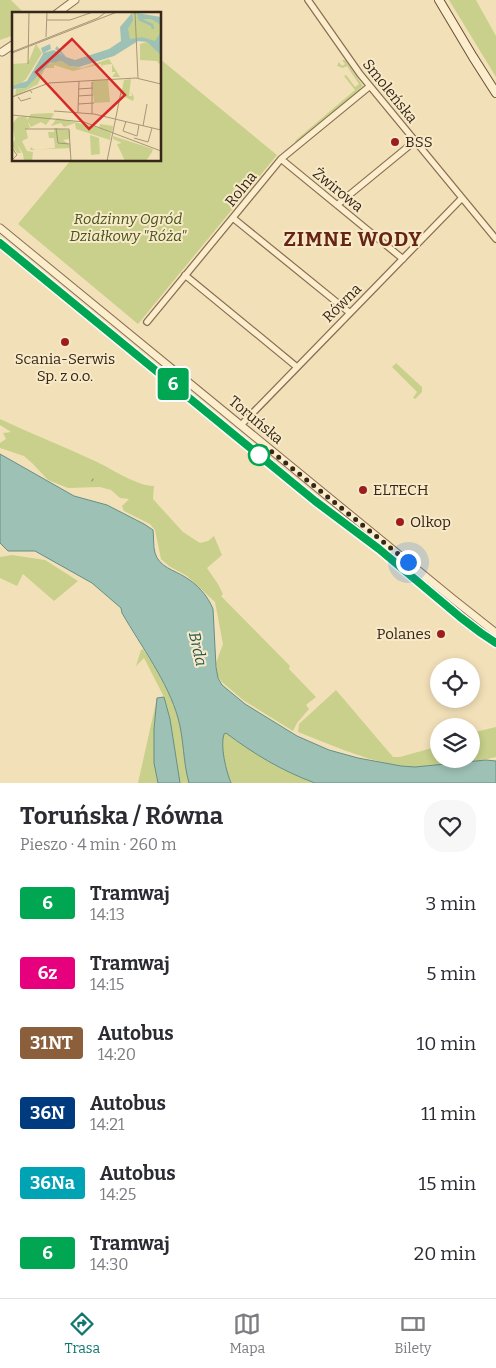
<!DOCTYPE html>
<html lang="pl">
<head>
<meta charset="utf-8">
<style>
	:root { --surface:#fff; --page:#f7f7f7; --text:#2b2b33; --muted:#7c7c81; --line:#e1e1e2; --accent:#0f766e }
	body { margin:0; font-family:Bitter,serif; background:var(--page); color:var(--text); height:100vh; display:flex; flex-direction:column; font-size:19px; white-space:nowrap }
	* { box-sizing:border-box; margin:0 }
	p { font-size:16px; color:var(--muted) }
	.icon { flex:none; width:28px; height:28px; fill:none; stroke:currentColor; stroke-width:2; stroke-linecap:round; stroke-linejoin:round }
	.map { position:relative; height:783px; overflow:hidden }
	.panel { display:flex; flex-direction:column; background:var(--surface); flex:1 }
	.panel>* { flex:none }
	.badge { padding:0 10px; border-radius:4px; font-size:18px; line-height:32px }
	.tools { position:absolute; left:430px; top:658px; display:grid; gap:10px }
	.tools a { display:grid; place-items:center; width:50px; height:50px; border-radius:50%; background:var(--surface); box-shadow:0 2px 8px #0003; font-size:25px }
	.you { position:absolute; width:25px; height:25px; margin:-12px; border:4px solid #fff; border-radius:50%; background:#1a73e8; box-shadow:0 0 0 8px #1a73e833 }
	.map>.badge { position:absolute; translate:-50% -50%; box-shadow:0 0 0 2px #fff }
	.round { display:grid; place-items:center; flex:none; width:52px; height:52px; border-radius:20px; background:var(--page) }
	.headline { display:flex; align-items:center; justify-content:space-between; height:85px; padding:0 20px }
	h1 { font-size:24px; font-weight:700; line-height:38px }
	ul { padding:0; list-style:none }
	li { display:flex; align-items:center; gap:15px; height:70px; padding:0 20px }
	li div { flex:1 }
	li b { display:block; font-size:19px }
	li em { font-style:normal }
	li .badge { min-width:55px; font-weight:700; text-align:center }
	.dock { display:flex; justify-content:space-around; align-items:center; height:70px; border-top:1px solid var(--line); background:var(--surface); font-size:14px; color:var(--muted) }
	.dock a { display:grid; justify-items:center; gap:2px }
	.dock .selected { color:var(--accent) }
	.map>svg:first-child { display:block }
	.green { fill:#c8d08c }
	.water { fill:#9ec1b6; stroke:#658f84 }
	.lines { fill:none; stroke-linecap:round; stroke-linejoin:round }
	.stream { stroke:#658f84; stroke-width:1 }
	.minor-casing { stroke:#896f52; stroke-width:8 }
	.tertiary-casing { stroke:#896f52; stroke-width:9 }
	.secondary-casing { stroke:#6a4f36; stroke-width:10 }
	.minor { stroke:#fcedcc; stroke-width:5.5 }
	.tertiary { stroke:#fcedcc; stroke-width:7 }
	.secondary { stroke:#fcedcc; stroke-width:8 }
	.line-casing { stroke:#fff; stroke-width:11 }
	.line { stroke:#00a651; stroke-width:8 }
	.walk { stroke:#362719; stroke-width:5; stroke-dasharray:0 9 }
	.poi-dot { fill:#9d1d1f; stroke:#f8eac8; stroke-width:2 }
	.stop-dot { fill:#fff; stroke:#00a651; stroke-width:2.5 }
	.labels { text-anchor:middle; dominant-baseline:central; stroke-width:4; stroke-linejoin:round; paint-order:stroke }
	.street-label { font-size:15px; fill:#362719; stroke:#f8eac8 }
	.poi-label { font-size:15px; fill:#362719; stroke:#f8eac8; text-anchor:start }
	.park-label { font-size:15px; font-style:italic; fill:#47541d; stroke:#f8eac8 }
	.water-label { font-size:16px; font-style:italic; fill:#265754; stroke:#f8eac8 }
	.district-label { font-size:20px; font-weight:bold; letter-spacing:1px; fill:#662514; stroke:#f8eac8 }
	.inset-river { fill:none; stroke:#9ec1b6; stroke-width:2.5 }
	.inset-road { fill:none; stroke:#a79678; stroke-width:1 }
	.view { fill:#d62828; fill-opacity:0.15; stroke:#d62828; stroke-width:2.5 }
	.inset-edge { fill:none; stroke:#362719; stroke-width:2.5 }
</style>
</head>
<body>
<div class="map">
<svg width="496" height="783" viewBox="0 0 496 783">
	<rect width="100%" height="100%" fill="#f2e0b8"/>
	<!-- green -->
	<path class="green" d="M0,0h11l14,14h-11v21l-14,5z
		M449,0h27l20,36v41z
		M160,59l117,96 -139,169 -120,-100 53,-64h89z
		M342,60h3l18,26 -3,3v2l-63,51h-2l1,-2 59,-50 -11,-14 2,-1 1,1 8,11 4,-3 -12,-18 -4,2 -6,-2 2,-4 3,4 3,-2z
		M396,363l26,24v5l-7,7 -2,-1 4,-6 -25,-25z
		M0,419c32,15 65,28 97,43 15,7 40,24 57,24l-1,13 30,33 17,11 8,-2 6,-5 8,19 -15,13 11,16 5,10 -2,2 69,70 -1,3 27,28 -10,8 3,4 -12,14 -4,8 -50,-31 -21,-18 -4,-5 -2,-14 7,-19 -8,-42 -28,-26 -18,-10 -8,-7 -6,-29 -5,-6 -26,-13 -2,-5 7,-7 -9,-1 -9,-8 -11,-3 -32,1 -20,-8 -15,-16 -9,-8 -24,-8v-5l6,-4 -3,-6 8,-1 -11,-7z
		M12,555l33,5 33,21 -24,20 -31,-27 -6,12 -17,-8v-21z
		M143,649c14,21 28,45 35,69 6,21 6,44 11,65h-9l-10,-64 -6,-22 -20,-39 -8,8 5,-16z
		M336,690l57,67h7l39,-11v13h32v-26l25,-6v30c-15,4 -30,5 -46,7 -12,1 -26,4 -38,3 -40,-3 -77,-21 -114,-35l1,-8z
		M157,698l-3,31v34l4,20h-20z
		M227,733c27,22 55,37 88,50h-84c-6,-12 -11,-36 -7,-49z"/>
	<!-- water -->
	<path class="water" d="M0,454l74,42 33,9 37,19 9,6c1,8 0,16 2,23 4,14 19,17 30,24 12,7 23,19 28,32l3,58 2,11 4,7 23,19 52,32 32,14 29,8 43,8 14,1 71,-7 10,1v22h-181c-33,-12 -61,-29 -89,-50l-2,1c-4,12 2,37 7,49h-42c-6,-21 -5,-44 -11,-65 -10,-36 -37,-72 -56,-105l-1,-5 -29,-25 -57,-32h-27l-8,-8z
		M164,697l6,22 10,64h-22l-4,-20v-34l3,-31z"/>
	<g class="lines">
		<!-- stream -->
		<path class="stream" d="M92,481l1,-2"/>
		<defs>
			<path id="minor" d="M308,0l52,74 136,165
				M281,159l122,100
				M337,205l78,-64
				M233,218l117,95
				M185,275l112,92
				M147,322l134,-163 89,-73
				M241,425l221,-227"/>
			<path id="tertiary" d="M56,14l19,-14
				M2,52l12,-8
				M0,228l453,371 43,34"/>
			<path id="secondary" d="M439,0l34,57 23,36"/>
		</defs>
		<!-- minor casing -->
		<use href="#minor" class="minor-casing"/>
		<!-- tertiary casing -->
		<use href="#tertiary" class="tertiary-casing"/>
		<!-- secondary casing -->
		<use href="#secondary" class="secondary-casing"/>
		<!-- minor -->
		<use href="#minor" class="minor"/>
		<!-- tertiary -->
		<use href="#tertiary" class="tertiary"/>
		<!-- secondary -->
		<use href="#secondary" class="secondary"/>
	</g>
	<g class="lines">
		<defs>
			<path id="line" d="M0,243l315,258 64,48 81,68 21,16 15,10"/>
		</defs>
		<!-- line casing -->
		<use href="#line" class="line-casing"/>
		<!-- line -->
		<use href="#line" class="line"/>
		<!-- walk -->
		<path class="walk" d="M259,455l7,-8 142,115"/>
	</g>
	<!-- markers -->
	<g class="poi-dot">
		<circle cx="395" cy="142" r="5"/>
		<circle cx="65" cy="342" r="5"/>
		<circle cx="363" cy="490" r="5"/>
		<circle cx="400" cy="522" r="5"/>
		<circle cx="441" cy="634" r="5"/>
	</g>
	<circle class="stop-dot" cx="259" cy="455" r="10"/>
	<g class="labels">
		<!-- street labels -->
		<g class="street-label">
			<text transform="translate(390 91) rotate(51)">Smoleńska</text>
			<text transform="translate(241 189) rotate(-51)">Rolna</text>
			<text transform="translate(338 190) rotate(39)">Żwirowa</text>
			<text transform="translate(342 303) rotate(-45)">Równa</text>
			<text transform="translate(256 420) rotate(40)">Toruńska</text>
		</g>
		<!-- poi labels -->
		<g class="poi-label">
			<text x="405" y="142">BSS</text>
			<text x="65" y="359" text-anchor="middle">Scania-Serwis<tspan x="65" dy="17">Sp. z o.o.</tspan></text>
			<text x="373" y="490">ELTECH</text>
			<text x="410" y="522">Olkop</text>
			<text x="431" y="634" text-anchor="end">Polanes</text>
		</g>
		<!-- park labels -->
		<g class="park-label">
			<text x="128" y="219">Rodzinny Ogród<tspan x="128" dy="17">Działkowy "Róża"</tspan></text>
		</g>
		<!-- water labels -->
		<g class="water-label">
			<text transform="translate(198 649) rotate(77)">Brda</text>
		</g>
		<!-- district labels -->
		<g class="district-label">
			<text x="353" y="239">ZIMNE WODY</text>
		</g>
	</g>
	<!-- overview -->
	<g transform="translate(12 12)">
		<rect width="149" height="149" fill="#f2e0b8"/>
		<path d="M121,0l28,10v19l-4,2 -15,-6 -13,3 -2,-10zM135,30l13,10 1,14 -4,-5 -17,-1v-16zM24,32l6,9 -16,26 -8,7h-6v-22l16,-1zM97,47l11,18h-8l4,-5h-4v-8l-9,1 -1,3 -1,-4 -28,7 -19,-6v3h-9l-7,16 -23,12 1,-7 10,-1 17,-20 11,-6 9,-1 6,5 13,2zM119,67l-2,17h3l-1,-4 3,5 -1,4 -12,-6 3,-15zM96,68l2,22 -16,1 -2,-22zM19,102l20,-1 3,1 -8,11 -5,-3 -10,5 -4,-7zM14,104l4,12 -4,1 2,9 -6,3 5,10 6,1 -1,9h-8l-1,-7 -6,-10 4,9h-4l-5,-7 3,-7 -3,-15 6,-7zM45,106l42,10 1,-4 13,2 -1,6 -12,-4 11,5 -1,7 -34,-11 -1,-6 -11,4 -3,-4 -10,3zM42,116l16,2v9l-7,1 7,5v8l-1,-5 -39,2 1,-3 3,3 21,-2 -1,-10h-5l-1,-6h6zM78,123l9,3 1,16 -9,1zM101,124l40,13 -1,3 -6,9h-21l-8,-17 5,-1 -9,-4z" fill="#c8d08c"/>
		<path d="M120,1l1,7 -5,9 2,10 12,-2 13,4 6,-9v23l-14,-13 -9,-1 -24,15 -35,11 -10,-1 -7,-5 -12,2 -24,25 -14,1v-3l15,-5 16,-27 -2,-6 9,-4 1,5 -8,4 11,-3 10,6 -9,-7 2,-3 9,11 9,3 34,-11 12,-8 -1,-14zM125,1l24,4v8l-10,-6h-13z" fill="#9ec1b6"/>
		<path class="inset-river" d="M127,7l13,6 1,4"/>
		<path class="inset-road" d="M123,0l3,66M35,8h23l23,-8M34,25l1,-25M0,40l86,-34 8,-6M0,41l105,-41M16,52l1,-52M66,77l15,-1M66,84l15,-1M0,85l37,-14 87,-5 25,6M0,85l18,-7 2,3M6,85l3,4 10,-3M66,92l16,-1M42,99l40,3 67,16M66,100l1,-31M80,102v-32M0,103l72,7 77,29M114,109l-3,10 14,5 2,-11M131,114l4,-22M44,116l2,15 12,1M13,117h44l2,32M122,126l14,4 4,-14M0,136l5,7 -5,5M95,149l14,-69"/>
		<path class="view" d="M60,27l53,56 -36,34 -53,-57z"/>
		<rect width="149" height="149" class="inset-edge"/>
	</g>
</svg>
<div class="tools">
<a><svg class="icon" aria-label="locate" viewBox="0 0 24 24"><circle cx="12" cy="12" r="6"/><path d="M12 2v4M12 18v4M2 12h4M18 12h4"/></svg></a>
<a><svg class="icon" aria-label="layers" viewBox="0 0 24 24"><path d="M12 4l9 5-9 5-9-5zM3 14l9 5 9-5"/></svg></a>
</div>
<div class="you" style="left:408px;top:562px"></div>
<b class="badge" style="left:173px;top:384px;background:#00a651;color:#fff">6</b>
</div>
<section class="panel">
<div class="headline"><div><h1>Toruńska / Równa</h1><p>Pieszo · 4 min · 260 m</p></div><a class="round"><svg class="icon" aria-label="heart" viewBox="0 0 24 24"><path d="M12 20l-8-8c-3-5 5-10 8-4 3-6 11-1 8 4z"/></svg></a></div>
<ul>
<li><span class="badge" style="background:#00a651;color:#fff">6</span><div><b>Tramwaj</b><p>14:13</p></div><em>3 min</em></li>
<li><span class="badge" style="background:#e6007e;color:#fff">6z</span><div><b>Tramwaj</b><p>14:15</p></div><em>5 min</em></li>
<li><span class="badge" style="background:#8b5e3c;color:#fff">31NT</span><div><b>Autobus</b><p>14:20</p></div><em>10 min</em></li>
<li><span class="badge" style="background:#003b80;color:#fff">36N</span><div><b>Autobus</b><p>14:21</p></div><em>11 min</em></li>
<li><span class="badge" style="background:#00a3b4;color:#fff">36Na</span><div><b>Autobus</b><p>14:25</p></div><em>15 min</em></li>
<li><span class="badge" style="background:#00a651;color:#fff">6</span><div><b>Tramwaj</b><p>14:30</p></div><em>20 min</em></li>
</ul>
</section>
<nav class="dock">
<a class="selected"><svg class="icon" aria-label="directions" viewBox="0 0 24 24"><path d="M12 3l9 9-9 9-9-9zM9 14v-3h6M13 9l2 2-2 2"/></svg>Trasa</a>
<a><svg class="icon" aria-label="map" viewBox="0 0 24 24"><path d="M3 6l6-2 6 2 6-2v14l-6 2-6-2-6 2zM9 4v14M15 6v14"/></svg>Mapa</a>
<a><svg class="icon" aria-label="tickets" viewBox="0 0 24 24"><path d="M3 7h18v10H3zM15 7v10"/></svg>Bilety</a>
</nav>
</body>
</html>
